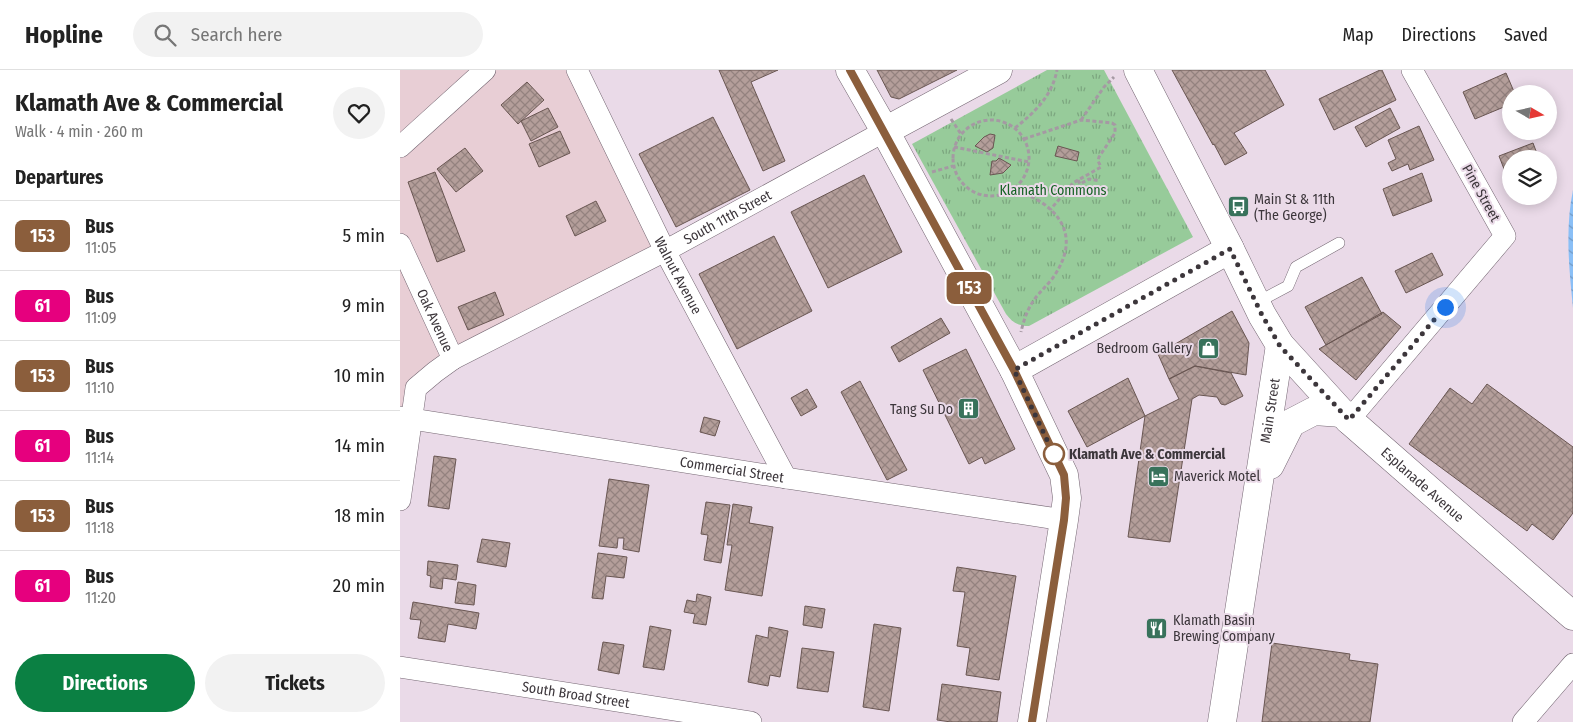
<!DOCTYPE html>
<html lang="en">
<head>
<meta charset="utf-8">
<style>
	:root { --surface:#fff; --page:#f2f2f2; --text:#222; --muted:#767676; --line:#e0e0e0; --accent:#0b8043 }
	body { margin:0; font-family:"Fira Sans Condensed",sans-serif; background:var(--page); color:var(--text); height:100vh; display:flex; flex-direction:column; font-size:19px; white-space:nowrap }
	* { box-sizing:border-box; margin:0 }
	p { font-size:16px; color:var(--muted) }
	.icon { flex:none; width:28px; height:28px; fill:none; stroke:currentColor; stroke-width:2; stroke-linecap:round; stroke-linejoin:round }
	.map { position:relative; flex:1; overflow:hidden }
	.side { display:flex; flex-direction:column; background:var(--surface); width:400px }
	.side>* { flex:none }
	.badge { padding:0 10px; border-radius:8px; font-size:18px; line-height:32px }
	.needle { width:32px; rotate:99deg }
	.controls { position:absolute; left:1102px; top:15px; display:grid; gap:10px }
	.controls a { display:grid; place-items:center; width:55px; height:55px; border-radius:50%; background:var(--surface); box-shadow:0 2px 12px #0003; font-size:25px }
	.you { position:absolute; width:25px; height:25px; margin:-12px; border:4px solid #fff; border-radius:50%; background:#1a73e8; box-shadow:0 0 0 8px #1a73e833 }
	.map>.badge { position:absolute; translate:-50% -50%; box-shadow:0 0 0 2px #fff }
	h2 { padding:0 15px; font-size:19px; line-height:45px }
	.round { display:grid; place-items:center; flex:none; width:52px; height:52px; border-radius:26px; background:var(--page) }
	.overview { display:flex; align-items:center; justify-content:space-between; height:85px; padding:0 15px }
	h1 { font-size:24px; font-weight:700; line-height:38px }
	.primary-button { display:flex; gap:10px; margin-top:auto; padding:10px 15px }
	.primary-button a { flex:1; height:58px; border-radius:30px; background:var(--accent); color:#fff; font-size:20px; font-weight:700; line-height:58px; text-align:center }
	.primary-button a+a { background:var(--page); color:var(--text) }
	ul { padding:0; list-style:none }
	li { display:flex; align-items:center; gap:15px; height:70px; padding:0 15px; border-top:1px solid var(--line) }
	li div { flex:1 }
	li b { display:block; font-size:19px }
	li em { font-style:normal }
	li .badge { min-width:55px; font-weight:700; text-align:center }
	header { display:flex; align-items:center; gap:30px; box-sizing:border-box; height:70px; padding:0 25px; background:var(--surface); border-bottom:1px solid var(--line) }
	header strong { font-size:24px }
	nav { display:flex; gap:28px; margin-inline-start:auto; font-size:18px }
	.search { width:350px; height:45px; background:var(--page); display:flex; align-items:center; gap:12px; box-sizing:border-box; padding:0 18px; border-radius:28px; color:var(--muted); font-size:19px }
	main { display:flex; flex:1; min-height:0 }
	.map>svg:first-child { display:block }
	.commercial { fill:#e8ced5 }
	.park { fill:url(#park-tufts) }
	.water { fill:url(#water-waves) }
	.building { fill:url(#building-cross-hatch); stroke:#695652 }
	.lines { fill:none; stroke-linecap:round; stroke-linejoin:round }
	.service-casing { stroke:#746672; stroke-width:12 }
	.minor-casing { stroke:#746672; stroke-width:22 }
	.tertiary-casing { stroke:#746672; stroke-width:29 }
	.secondary-casing { stroke:#746672; stroke-width:29 }
	.path { stroke:#a599a3; stroke-width:3; stroke-dasharray:4 2.5; stroke-linecap:butt }
	.service { stroke:#fff; stroke-width:11 }
	.minor { stroke:#fff; stroke-width:21 }
	.tertiary { stroke:#fff; stroke-width:28 }
	.secondary { stroke:#fff; stroke-width:28 }
	.line-casing { stroke:#fff; stroke-width:11 }
	.line { stroke:#8b5e3c; stroke-width:8 }
	.walk { stroke:#3c363b; stroke-width:5; stroke-dasharray:0 9 }
	.stop-dot { fill:#fff; stroke:#8b5e3c; stroke-width:2.5 }
	.labels { text-anchor:middle; dominant-baseline:central; stroke-width:4; stroke-linejoin:round; paint-order:stroke }
	.park-label { font-size:14px; fill:#166325; stroke:#eadae8 }
	.street-label { font-size:14px; fill:#3c363b; stroke:#eadae8 }
	.poi-label { font-size:14px; fill:#3c363b; stroke:#eadae8; text-anchor:start }
	.stop-label { font-size:14px; font-weight:bold; fill:#3c363b; stroke:#eadae8; text-anchor:start }
</style>
</head>
<body>
<header>
<strong>Hopline</strong>
<div class="search"><svg class="icon" aria-label="search" viewBox="0 0 24 24"><circle cx="10" cy="10" r="6"/><path d="M15 15l6 6"/></svg>Search here</div>
<nav><a>Map</a><a>Directions</a><a>Saved</a></nav>
</header>
<main>
<section class="side">
<div class="overview"><div><h1>Klamath Ave &amp; Commercial</h1><p>Walk · 4 min · 260 m</p></div><a class="round"><svg class="icon" aria-label="heart" viewBox="0 0 24 24"><path d="M12 20l-8-8c-3-5 5-10 8-4 3-6 11-1 8 4z"/></svg></a></div>
<h2>Departures</h2>
<ul>
<li><span class="badge" style="background:#8b5e3c;color:#fff">153</span><div><b>Bus</b><p>11:05</p></div><em>5 min</em></li>
<li><span class="badge" style="background:#e6007e;color:#fff">61</span><div><b>Bus</b><p>11:09</p></div><em>9 min</em></li>
<li><span class="badge" style="background:#8b5e3c;color:#fff">153</span><div><b>Bus</b><p>11:10</p></div><em>10 min</em></li>
<li><span class="badge" style="background:#e6007e;color:#fff">61</span><div><b>Bus</b><p>11:14</p></div><em>14 min</em></li>
<li><span class="badge" style="background:#8b5e3c;color:#fff">153</span><div><b>Bus</b><p>11:18</p></div><em>18 min</em></li>
<li><span class="badge" style="background:#e6007e;color:#fff">61</span><div><b>Bus</b><p>11:20</p></div><em>20 min</em></li>
</ul>
<div class="primary-button"><a>Directions</a><a>Tickets</a></div>
</section>
<div class="map">
<svg width="1173" height="652" viewBox="0 0 1173 652">
	<defs>
		<pattern id="park-tufts" width="24" height="20" patternUnits="userSpaceOnUse" patternTransform="scale(1.25)"><rect width="24" height="20" fill="#97cb9a"/><path d="M3 7l-1-3M5 7V3M7 7l1-3M15 17l-1-3M17 17v-4M19 17l1-3" fill="none" stroke="#7ca67f"/></pattern>
		<pattern id="water-waves" width="16" height="10" patternUnits="userSpaceOnUse" patternTransform="scale(1.25)"><rect width="16" height="10" fill="#8abff6"/><path d="M0 5q4-4 8 0t8 0" fill="none" stroke="#729cc8"/></pattern>
		<pattern id="building-cross-hatch" width="8" height="8" patternUnits="userSpaceOnUse" patternTransform="scale(1.25)"><rect width="8" height="8" fill="#b49e9a"/><path d="M0 0l8 8M0 8l8-8" fill="none" stroke="#94827f"/></pattern>
	</defs>
	<rect width="100%" height="100%" fill="#eadae8"/>
	<!-- commercial -->
	<path class="commercial" d="M0,0h177l88,181 -212,108 -53,58z"/>
	<!-- park -->
	<path class="park" d="M647,0h57l89,167 -164,89c-11,0 -17,-4 -23,-12l-94,-170z"/>
	<!-- water -->
	<path class="water" d="M1173,120v118c-4,-39 -8,-80 0,-118z"/>
	<!-- building -->
	<path class="building" d="M319,0h59l-27,12 34,79 -22,10z
		M477,0h80l-58,29 -8,-2z
		M772,0h93l19,35 -50,28 13,20 -22,12 -11,-21 -1,1z
		M980,0h2l14,30 -62,30 -15,-31z
		M1106,3l9,21h-4v10l-36,15 -12,-27z
		M127,12l17,18 -26,24 -17,-19z
		M148,38l10,19 -27,14 -10,-20z
		M990,38l10,20 -34,19 -11,-20z
		M313,47l37,73 -74,37 -37,-73z
		M1019,56l15,34 -24,10 -2,-6 -16,7 -4,-8 8,-4 -8,-19z
		M160,61l10,22 -31,14 -10,-23z
		M590,64l5,1 -2,13 -6,4 -12,-6 9,-9z
		M1133,73l6,16h-28v28l-12,-31z
		M658,76l21,6 -2,9 -22,-5z
		M65,78l18,23 -27,21 -19,-23z
		M599,88l12,7 -8,8 -13,2 2,-14h4z
		M35,102l30,79 -28,11 -29,-80z
		M1022,103l10,28 -39,15 -10,-27z
		M464,105l38,77 -74,36 -37,-76z
		M196,131l10,20 -31,15 -9,-20z
		M374,166l38,75 -75,38 -38,-75z
		M1032,183l11,22 -37,18 -11,-22z
		M962,207l20,37 -56,31 -21,-38z
		M95,222l9,23 -36,15 -10,-23z
		M832,241l17,32 -3,32 -51,-9 -26,13 -11,-25z
		M983,242l18,15 -45,53 -37,-31z
		M541,248l9,15 -51,29 -8,-15z
		M566,279l49,100 -30,15 -3,-7 -13,7 -46,-94z
		M795,296l36,7 12,23 -18,9 -4,-1 -4,-7 -18,-2 -7,4 -22,143 -42,-5 17,-121 34,-17 -10,-20z
		M728,308l17,38 -58,31 -19,-36z
		M460,311l47,89 -20,10 -46,-88z
		M1087,314l86,63v66l-20,27 -21,-16 -5,7 -118,-87 41,-56 22,16z
		M407,319l10,18 -16,9 -10,-18z
		M304,347l16,4 -5,15 -15,-4z
		M34,386l22,3 -7,50 -21,-3z
		M209,409l40,6 -10,67 -16,-3 1,-11h-6l-1,10 -18,-2z
		M306,432l24,3 -9,58 -17,-3 4,-25 -7,-1z
		M333,434l19,3 -3,16 24,4 -11,69 -37,-6 7,-45h-5z
		M82,469l28,4 -4,24 -29,-5z
		M198,483l29,4 -3,21 -18,-2 -3,23 -11,-1z
		M28,491l30,4 -2,15 -13,-2 -1,11 -12,-2 1,-11 -4,-1z
		M557,497l59,9 -17,104 -33,-5 4,-27 -13,-2 8,-54 -12,-1z
		M58,512l18,3 -2,20 -19,-2z
		M297,524l14,3 -5,28 -13,-2 2,-9 -11,-2 3,-12 9,2z
		M13,532l66,11 -3,16 -28,-5 -3,18 -27,-4 3,-18 -11,-1z
		M405,536l20,3 -3,19 -19,-3z
		M474,554l27,4 -12,83 -26,-4z
		M250,556l21,4 -7,40 -21,-3z
		M369,557l19,4 -8,46 -10,-2 -2,11 -20,-4 8,-47 12,3z
		M203,572l21,3 -5,29 -21,-4z
		M872,573l78,11 -1,6 29,4 -8,58h-108z
		M402,578l32,4 -6,40 -31,-4z
		M542,614l59,8 -4,30h-46l-14,-2z"/>
	<g class="lines">
		<defs>
			<path id="service" d="M856,233l32,-17 8,-19 43,-24"/>
			<g id="minor">
				<path id="s1" d="M177,0l88,181 121,227"/>
				<path d="M0,77l85,-77"/>
				<path id="s2" d="M0,174l53,115 -18,13 -19,16 -16,112"/>
				<path id="s3" d="M53,289l212,-108 220,-120"/>
				<path id="s4" d="M0,347l386,61 278,42"/>
				<path d="M949,350l156,-184 -93,-166"/>
				<path id="s5" d="M0,597l351,55"/>
				<path d="M1123,652l50,-58"/>
			</g>
			<g id="tertiary">
				<path d="M738,0l92,179 32,66 18,30 62,68"/>
				<path d="M485,61l129,239 50,105 3,23 -3,22 -32,202"/>
				<path d="M614,300l216,-121"/>
				<path id="s6" d="M949,350l224,196"/>
				<path d="M870,395l21,-42 23,-12 28,2"/>
				<path id="s7" d="M822,652l58,-377"/>
			</g>
			<path id="secondary" d="M450,0l35,61 113,-61
				M942,343l7,7"/>
		</defs>
		<!-- service casing -->
		<use href="#service" class="service-casing"/>
		<!-- minor casing -->
		<use href="#minor" class="minor-casing"/>
		<!-- tertiary casing -->
		<use href="#tertiary" class="tertiary-casing"/>
		<!-- secondary casing -->
		<use href="#secondary" class="secondary-casing"/>
		<!-- path -->
		<path class="path" d="M551,49l10,15
			M553 88a38 38 0 1 1 76 0a38 38 0 1 1-76 0Z
			M681,50l23,-33 10,-10
			M615,58c20,-16 37,-32 42,-58
			M624,69l57,-19 31,3 3,2v8l-16,24 -1,4 3,6 -28,16 -23,27
			M554,77l75,15
			M532,102l21,-6
			M678,110l2,4 9,-5 11,2
			M613,119c9,4 20,8 28,13 31,21 32,48 11,77 -5,6 -10,11 -15,17 -9,11 -13,23 -16,36"/>
		<!-- service -->
		<use href="#service" class="service"/>
		<!-- minor -->
		<use href="#minor" class="minor"/>
		<!-- tertiary -->
		<use href="#tertiary" class="tertiary"/>
		<!-- secondary -->
		<use href="#secondary" class="secondary"/>
	</g>
	<g class="lines">
		<defs>
			<path id="line" d="M450,0l164,300 50,105 2,23 -2,22 -32,202"/>
		</defs>
		<!-- line casing -->
		<use href="#line" class="line-casing"/>
		<!-- line -->
		<use href="#line" class="line"/>
		<!-- walk -->
		<path class="walk" d="M654,384l2,5 -42,-89 216,-121 32,66 18,31 69,74 96,-113"/>
	</g>
	<!-- icons -->
	<defs>
		<symbol id="bus-square" viewBox="-11 -11 22 22"><rect x="-9" y="-9" width="18" height="18" rx="4" fill="#38725b" stroke="#eadae8"/><path d="M-5-6H5V4H4V6H2V4H-2V6H-4V4H-5ZM-3.5-4V0h7V-4ZM-3.5 1.2v1.5H-2V1.2ZM2 1.2v1.5H3.5V1.2Z" fill="#fff"/></symbol>
		<symbol id="shop-square" viewBox="-11 -11 22 22"><rect x="-9" y="-9" width="18" height="18" rx="4" fill="#38725b" stroke="#eadae8"/><path d="M-5-2.5h2.3a2.7 3.5 0 0 1 5.4 0H5L5.5 6h-11ZM-1.5-2.5h3a1.5 2.3 0 0 0-3 0Z" fill="#fff"/></symbol>
		<symbol id="building-square" viewBox="-11 -11 22 22"><rect x="-9" y="-9" width="18" height="18" rx="4" fill="#38725b" stroke="#eadae8"/><path d="M-4-6H4V6H1V3H-1V6H-4ZM-2.5-4.3h1.7v1.8h-1.7ZM.8-4.3h1.7v1.8H.8ZM-2.5-1h1.7V.8h-1.7ZM.8-1h1.7V.8H.8Z" fill="#fff"/></symbol>
		<symbol id="hotel-square" viewBox="-11 -11 22 22"><rect x="-9" y="-9" width="18" height="18" rx="4" fill="#38725b" stroke="#eadae8"/><path d="M-6-4.5h1.5V1H6V5H4.5V3h-9V5H-6ZM-4 0a1.8 1.8 0 1 1 3.6 0ZM.5 0V-2.5h3Q6-2.5 6 0Z" fill="#fff"/></symbol>
		<symbol id="restaurant-square" viewBox="-11 -11 22 22"><rect x="-9" y="-9" width="18" height="18" rx="4" fill="#38725b" stroke="#eadae8"/><path d="M-5-6h1v4h1v-4h1v4h1v-4h1v5L-1.5 .5V6h-2V.5L-5-1ZM5-6V6H3V1.5H1.5Q1.5-4 5-6Z" fill="#fff"/></symbol>
	</defs>
	<g fill-rule="evenodd">
		<use href="#bus-square" x="826" y="124" width="25" height="25"/>
		<use href="#shop-square" x="796" y="266" width="25" height="25"/>
		<use href="#building-square" x="556" y="326" width="25" height="25"/>
		<use href="#hotel-square" x="746" y="394" width="25" height="25"/>
		<use href="#restaurant-square" x="744" y="546" width="25" height="25"/>
	</g>
	<!-- markers -->
	<circle class="stop-dot" cx="654" cy="384" r="10"/>
	<g class="labels">
		<!-- park labels -->
		<g class="park-label">
			<text x="653" y="120">Klamath Commons</text>
		</g>
		<!-- street labels -->
		<g class="street-label">
			<text transform="translate(1081 123) rotate(61)">Pine Street</text>
			<text stroke="none"><textPath href="#s3" startOffset="309">South 11th Street</textPath></text>
			<text stroke="none"><textPath href="#s1" startOffset="229">Walnut Avenue</textPath></text>
			<text stroke="none"><textPath href="#s2" startOffset="84">Oak Avenue</textPath></text>
			<text stroke="none"><textPath href="#s7" startOffset="315">Main Street</textPath></text>
			<text stroke="none"><textPath href="#s4" startOffset="336">Commercial Street</textPath></text>
			<text stroke="none"><textPath href="#s6" startOffset="98">Esplanade Avenue</textPath></text>
			<text stroke="none"><textPath href="#s5" startOffset="178">South Broad Street</textPath></text>
		</g>
		<!-- poi labels -->
		<g class="poi-label">
			<text x="854" y="129">Main St &amp; 11th<tspan x="854" dy="16">(The George)</tspan></text>
			<text x="792" y="278" text-anchor="end">Bedroom Gallery</text>
			<text x="553" y="339" text-anchor="end">Tang Su Do</text>
			<text x="774" y="406">Maverick Motel</text>
			<text x="773" y="550">Klamath Basin<tspan x="773" dy="16">Brewing Company</tspan></text>
		</g>
		<!-- stop labels -->
		<g class="stop-label">
			<text x="669" y="384">Klamath Ave &amp; Commercial</text>
		</g>
	</g>
</svg>
<div class="controls">
<a><svg class="needle" viewBox="-14 -14 28 28"><path d="M0-13l5 13h-10z" fill="#e53935"/><path d="M0 13l5-13h-10z" fill="#767676"/></svg></a>
<a><svg class="icon" aria-label="layers" viewBox="0 0 24 24"><path d="M12 4l9 5-9 5-9-5zM3 14l9 5 9-5"/></svg></a>
</div>
<div class="you" style="left:1045px;top:237px"></div>
<b class="badge" style="left:569px;top:218px;background:#8b5e3c;color:#fff">153</b>
</div>
</main>
</body>
</html>
